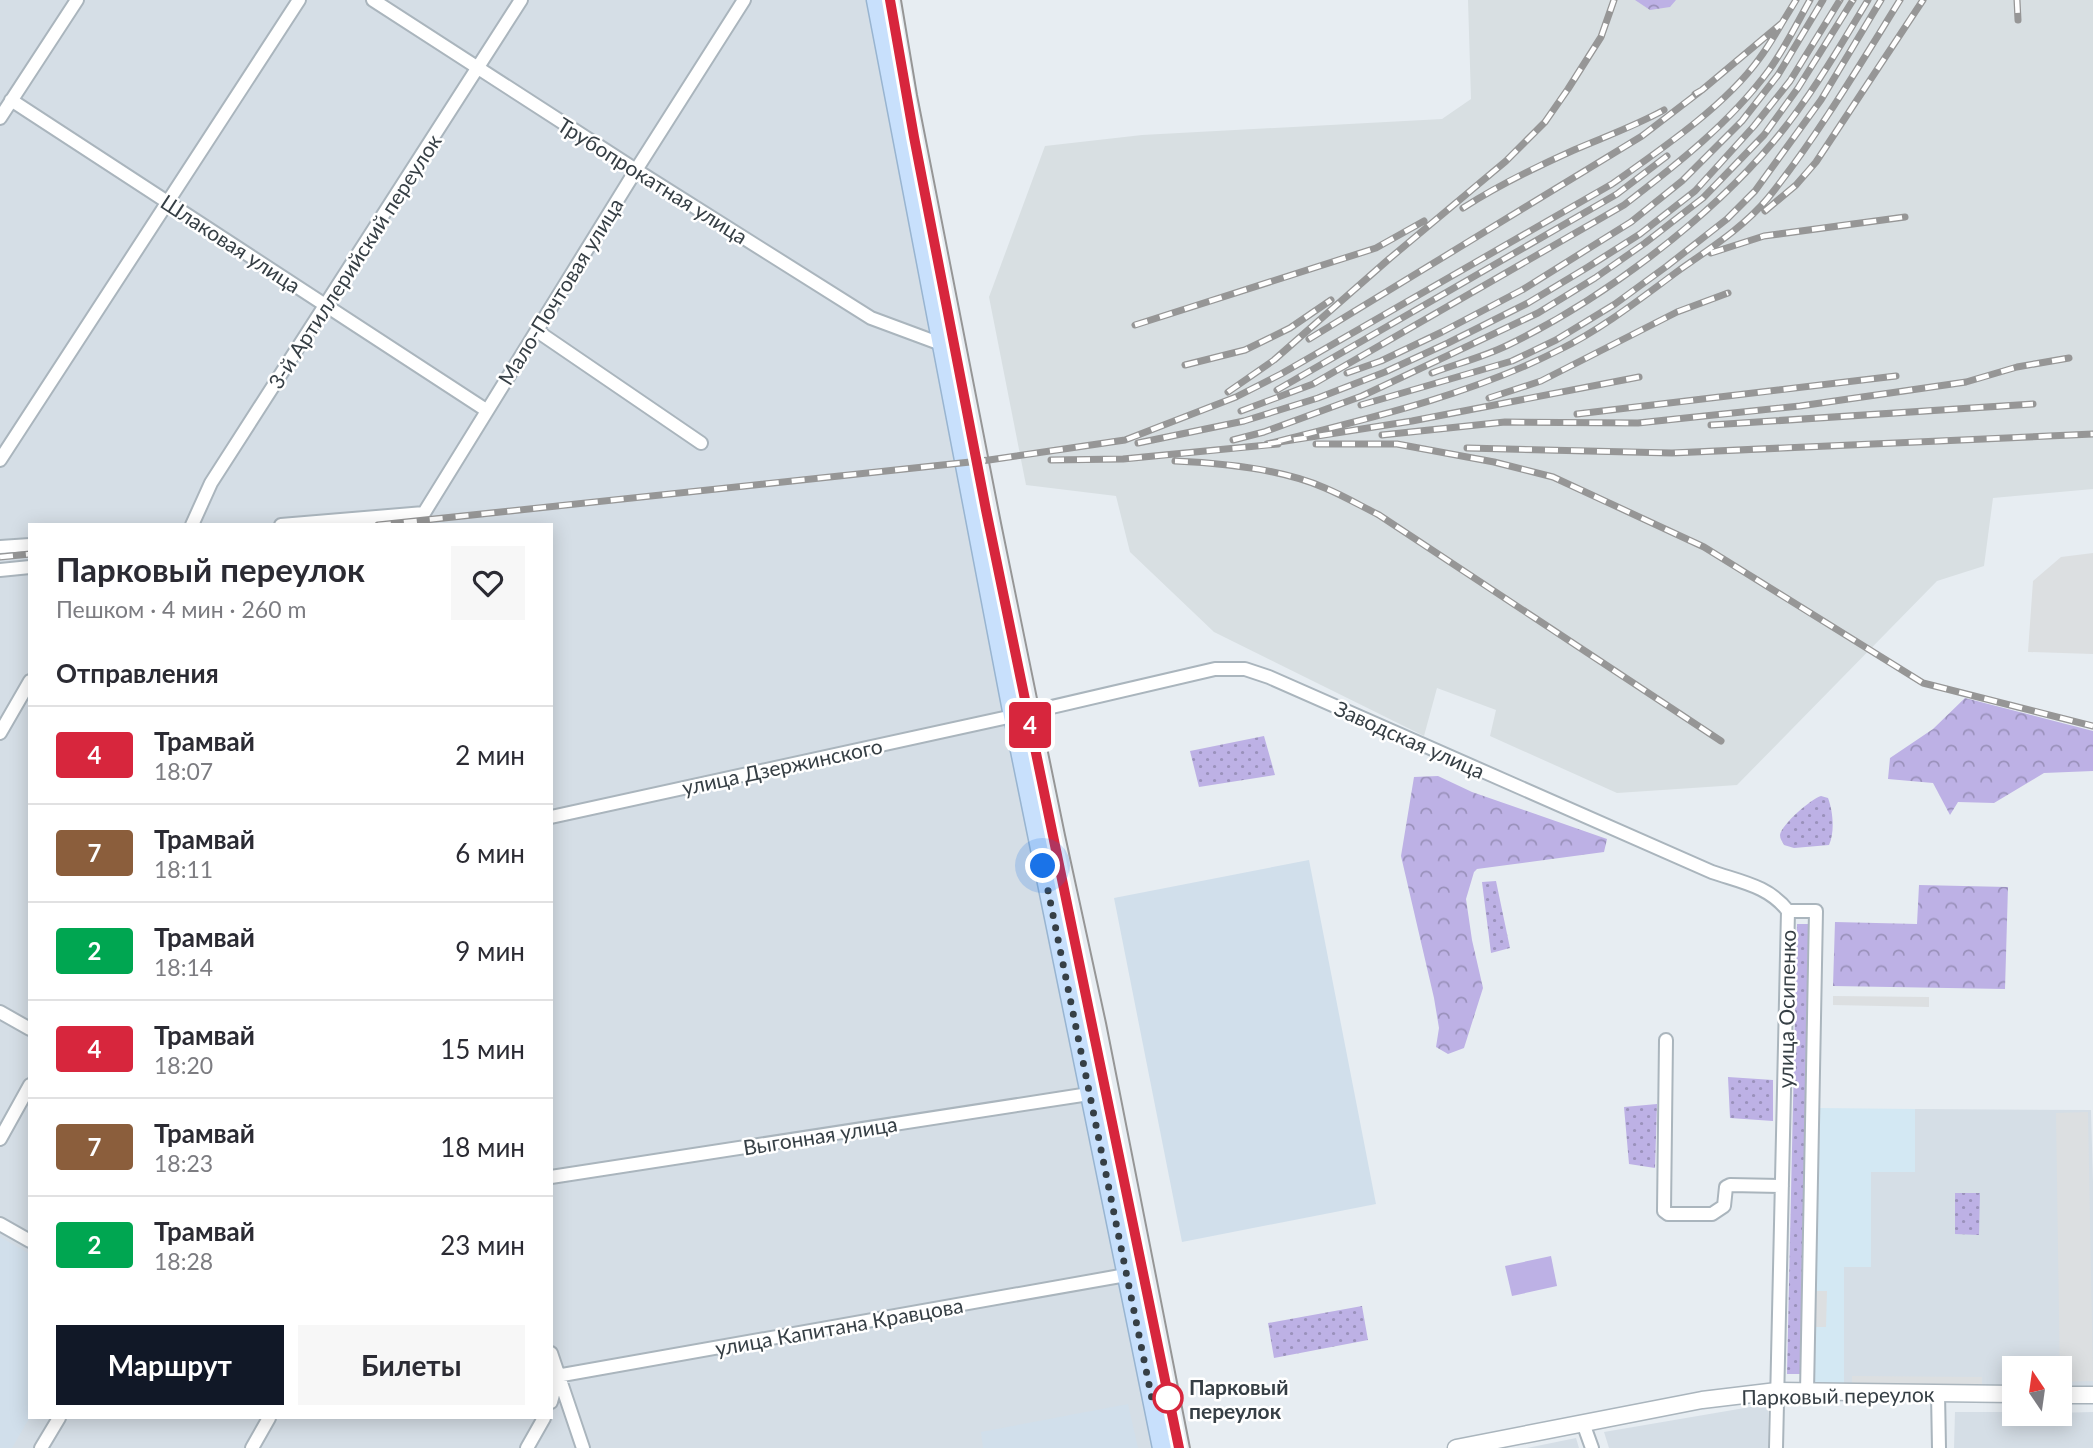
<!DOCTYPE html>
<html lang="ru">
<head>
<meta charset="utf-8">
<style>
	:root { --surface:#fff; --page:#f7f7f7; --text:#2b2b33; --muted:#7c7c81; --line:#e1e1e2; --accent:#111827 }
	body { margin:0; font-family:Lato,sans-serif; background:var(--page); color:var(--text); height:100vh; display:flex; flex-direction:column; font-size:26px; white-space:nowrap }
	* { box-sizing:border-box; margin:0 }
	p { font-size:23px; color:var(--muted) }
	.icon { flex:none; width:38px; height:38px; fill:none; stroke:currentColor; stroke-width:2; stroke-linecap:round; stroke-linejoin:round }
	.map { position:relative; flex:1; overflow:hidden }
	.drawer { position:absolute; left:28px; top:523px; width:525px; height:896px; display:flex; flex-direction:column; background:var(--surface); border-radius:0px; box-shadow:0 4px 18px #0003 }
	.drawer>* { flex:none }
	.badge { padding:0 14px; border-radius:5px; font-size:24px; line-height:46px }
	.needle { width:46px; rotate:347deg }
	.buttons { position:absolute; left:2002px; top:1356px; display:grid; gap:14px }
	.buttons a { display:grid; place-items:center; width:70px; height:70px; border-radius:0px; background:var(--surface); box-shadow:0 4px 18px #0003; font-size:35px }
	.you { position:absolute; width:35px; height:35px; margin:-18px; border:5px solid #fff; border-radius:50%; background:#1a73e8; box-shadow:0 0 0 10px #1a73e833 }
	.map>.badge { position:absolute; translate:-50% -50%; box-shadow:0 0 0 4px #fff }
	h2 { padding:0 28px; font-size:26px; line-height:63px }
	.round { display:grid; place-items:center; flex:none; width:74px; height:74px; border-radius:0px; background:var(--page) }
	.head { display:flex; align-items:center; justify-content:space-between; height:119px; padding:0 28px }
	h1 { font-size:33px; font-weight:700; line-height:52px }
	.cta { display:flex; gap:14px; margin-top:auto; padding:14px 28px }
	.cta a { flex:1; height:80px; border-radius:0px; background:var(--accent); color:#fff; font-size:28px; font-weight:700; line-height:80px; text-align:center }
	.cta a+a { background:var(--page); color:var(--text) }
	ul { padding:0; list-style:none }
	li { display:flex; align-items:center; gap:21px; height:98px; padding:0 28px; border-top:2px solid var(--line) }
	li div { flex:1 }
	li b { display:block; font-size:26px }
	li em { font-style:normal }
	li .badge { min-width:77px; font-weight:700; text-align:center }
	.map>svg:first-child { display:block }
	.residential { fill:#d5dee6; fill-rule:evenodd }
	.commercial { fill:#d3e8f3 }
	.industrial { fill:#d8dfe2 }
	.education { fill:#d1dfeb }
	.grass { fill:url(#grass-dots) }
	.forest { fill:url(#forest-crowns) }
	.pitch { fill:#bdb1e5 }
	.parking { fill:#dcdfe1 }
	.lines { fill:none; stroke-linecap:round; stroke-linejoin:round }
	.minor-casing { stroke:#aab5bd; stroke-width:16 }
	.tertiary-casing { stroke:#aab5bd; stroke-width:19 }
	.secondary-casing { stroke:#98b4d0; stroke-width:21 }
	.minor { stroke:#fff; stroke-width:12 }
	.tertiary { stroke:#fff; stroke-width:16 }
	.secondary { stroke:#c8e0fc; stroke-width:18 }
	.tram { stroke:#969696; stroke-width:2 }
	.rail-casing { stroke:#969696; stroke-width:7 }
	.rail { stroke:#fff; stroke-width:4.5; stroke-dasharray:13; stroke-linecap:butt }
	.line-casing { stroke:#fff; stroke-width:16 }
	.line { stroke:#d7263d; stroke-width:10 }
	.walk { stroke:#363f45; stroke-width:7; stroke-dasharray:0 12.6 }
	.stop-dot { fill:#fff; stroke:#d7263d; stroke-width:3.5 }
	.labels { text-anchor:middle; dominant-baseline:central; stroke-width:5; stroke-linejoin:round; paint-order:stroke }
	.street-label { font-size:21px; fill:#363f45; stroke:#fff }
	.stop-label { font-size:21px; font-weight:bold; fill:#363f45; stroke:#fff; text-anchor:start }
</style>
</head>
<body>
<div class="map">
<svg width="2093" height="1448" viewBox="0 0 2093 1448">
	<defs>
		<pattern id="grass-dots" width="8" height="8" patternUnits="userSpaceOnUse" patternTransform="scale(1.75)"><rect width="8" height="8" fill="#bdb1e5"/><path d="M2 2h.1M6 6h.1" fill="none" stroke="#9a91bb" stroke-width="1.8" stroke-linecap="round"/></pattern>
		<pattern id="forest-crowns" width="20" height="18" patternUnits="userSpaceOnUse" patternTransform="scale(1.75)"><rect width="20" height="18" fill="#bdb1e5"/><path d="M2 6a3 3 0 1 1 6 0M12 15a3 3 0 1 1 6 0" fill="none" stroke="#9a91bb"/></pattern>
	</defs>
	<rect width="100%" height="100%" fill="#e7edf2"/>
	<!-- residential -->
	<path class="residential" d="M0,0h876l286,1448h-1162zM30,525h521v893h-521z
		M1915,1109l176,1 2,72v208h-33v-22h-46v21l-170,-1v-121l27,-1v-94h44z
		M1768,1404v44h-159l-5,-16z
		M1955,1412h59v2l79,-2v36h-139z
		M1576,1438l3,10h-52z"/>
	<!-- commercial -->
	<path class="commercial" d="M1817,1108l98,1v63h-44v95h-27v121l-32,-1z"/>
	<!-- industrial -->
	<path class="industrial" d="M1468,0h625v489l-100,9 -9,68 -47,15 -200,204 -120,8 -127,-57 6,-26 -59,-22 -13,48 -210,-104 -84,-80 -14,-56 -90,-11 -37,-188 56,-151 97,-11 300,-16 29,-20z"/>
	<!-- education -->
	<path class="education" d="M1309,860l67,344 -194,38 -68,-344z
		M0,1237l30,17v163l-18,31h-12z
		M1128,1404l10,44h-155l-2,-16z"/>
	<!-- grass -->
	<path class="grass" d="M1264,736l11,39 -76,12 -9,-36z
		M1821,796l7,2c5,13 7,34 1,47l-35,3 -10,-3c-2,-4 -4,-6 -4,-10 2,-11 31,-36 41,-39z
		M1496,881l14,67 -19,5 -9,-71z
		M1797,924h14l-10,450h-14z
		M1728,1077l45,3v41l-43,-3z
		M1657,1104l-2,64 -26,-4 -5,-57z
		M1955,1193h25l-1,42 -24,-1z
		M1362,1306l6,34 -94,18 -6,-35z"/>
	<!-- forest -->
	<path class="forest" d="M1635,0h41l-6,7 -20,3z
		M1965,698l128,33v40l-49,2 -50,30 -36,-1 -8,13 -17,-32 -45,-4 2,-21 43,-29z
		M1438,776l34,16 135,47 -3,13 -127,17 -3,3 -8,27 6,41 11,48 -19,60 -16,6 -12,-7 3,-19 -5,-30 -33,-142 13,-79z
		M1919,885l89,2 -3,102 -172,-3 2,-64 82,2z"/>
	<!-- pitch -->
	<path class="pitch" d="M1551,1256l6,30 -45,10 -7,-30z"/>
	<!-- parking -->
	<path class="parking" d="M2093,553v101l-65,-2 5,-71 28,-24z
		M1833,996l96,1v10l-96,-2z
		M2088,1112l5,269 -33,1 -4,-269z
		M1816,1291h11l-1,36h-11z
		M1852,1376l130,1v10l-130,-1z"/>
	<g class="lines">
		<defs>
			<path id="minor" d="M373,0l263,170 235,148 70,26
				M11,100l475,310
				M0,118l77,-118
				M537,331l164,112
				M0,460l299,-460
				M192,525l19,-42 310,-483
				M281,525l143,-12 212,-343 108,-170
				M0,547l30,-2
				M0,570l30,-3
				M0,733l30,-52
				M551,817l462,-101 202,-47h30l24,8 443,195c29,10 57,14 76,39
				M1788,911h28l-9,481
				M0,1012l30,17
				M1666,1040l-2,171 4,3h44l12,-8 2,-19 4,-2 52,1
				M0,1139l30,-54
				M551,1177l538,-83
				M0,1224l30,17
				M551,1353l32,95
				M551,1377l575,-102
				M1938,1393l1,55
				M551,1402l7,-26
				M1583,1423l9,25
				M41,1448l18,-30
				M252,1448l17,-30
				M527,1448l17,-30
				M1776,1448l12,-537"/>
			<path id="tertiary" d="M2060,1395h33
				M1456,1448l246,-48 75,-9 237,3"/>
			<path id="secondary" d="M876,0l137,716 149,732"/>
		</defs>
		<!-- minor casing -->
		<use href="#minor" class="minor-casing"/>
		<!-- tertiary casing -->
		<use href="#tertiary" class="tertiary-casing"/>
		<!-- secondary casing -->
		<use href="#secondary" class="secondary-casing"/>
		<!-- minor -->
		<use href="#minor" class="minor"/>
		<!-- tertiary -->
		<use href="#tertiary" class="tertiary"/>
		<!-- secondary -->
		<use href="#secondary" class="secondary"/>
		<!-- tram -->
		<path class="tram" d="M890,0c84,485 189,966 289,1448
			M901,0l16,95 84,428 64,312 41,188 84,425"/>
		<defs>
			<path id="rail" d="M2017,0l1,20
				M1695,94l7,-4 80,-67 14,-23
				M1463,208c36,-23 73,-41 111,-58 30,-13 61,-24 90,-40
				M1765,211l31,-26 20,-23 107,-162
				M1711,253l53,-17 141,-19
				M1135,325l241,-77 48,-27
				M1309,339l333,-203 60,-46
				M1185,365l60,-15 45,-22 41,-28
				M1347,373l34,-12 61,-29 80,-42 109,-68 51,-41 60,-60 36,-46 45,-75
				M1432,373c24,-9 51,-16 74,-27 94,-45 201,-125 268,-205 36,-43 65,-93 94,-141
				M1639,377l-227,44 -145,23c99,-25 201,-48 292,-94 43,-21 81,-51 119,-79 31,-22 65,-43 90,-73 49,-61 91,-132 132,-198
				M1277,390l340,-196 50,-38
				M1228,392l46,-32 115,-101 117,-98 39,-39 23,-33 33,-52 13,-37
				M1489,398l52,-17 136,-69 51,-19
				M1361,405l151,-44 44,-21 59,-36 52,-38 60,-47 28,-28 66,-91 60,-100
				M1241,411l72,-27 311,-179c52,-40 106,-82 145,-135 16,-22 28,-47 41,-70
				M1577,414l319,-38
				M1711,425l322,-21
				M1382,435l123,-13 133,1 162,-17 166,-24 51,-15 52,-9
				M1233,440l31,-8 98,-36 176,-83 57,-35 50,-35 58,-45 61,-63 34,-47 55,-88
				M1138,443l106,-22 74,-23 67,-26 63,-29 80,-40 60,-36 52,-33 55,-43 59,-65 36,-45 50,-81
				M1316,444h81l97,18 59,15 151,70 219,136 170,43
				M1467,448l205,5 421,-19
				M1051,460l72,-1 155,-15
				M1175,461c47,2 107,8 150,27 19,8 36,18 54,27l342,226
				M378,525l611,-65 136,-20 111,-43 45,-23 331,-190c48,-34 113,-78 147,-125 9,-12 16,-24 23,-36
				M0,557l30,-3"/>
		</defs>
		<!-- rail casing -->
		<use href="#rail" class="rail-casing"/>
		<!-- rail -->
		<use href="#rail" class="rail"/>
	</g>
	<g class="lines">
		<defs>
			<path id="line" d="M890,0l24,137 72,373 193,938"/>
		</defs>
		<!-- line casing -->
		<use href="#line" class="line-casing"/>
		<!-- line -->
		<use href="#line" class="line"/>
		<!-- walk -->
		<path class="walk" d="M1043,866l109,533 16,-1"/>
	</g>
	<!-- markers -->
	<circle class="stop-dot" cx="1168" cy="1398" r="14"/>
	<g class="labels">
		<!-- street labels -->
		<g class="street-label">
			<text transform="translate(653 180) rotate(32)">Трубопрокатная улица</text>
			<text transform="translate(231 243) rotate(33)">Шлаковая улица</text>
			<text transform="translate(354 261) rotate(-57)">3-й Артиллерийский переулок</text>
			<text transform="translate(560 291) rotate(-58)">Мало-Почтовая улица</text>
			<text transform="translate(1410 739) rotate(24)">Заводская улица</text>
			<text transform="translate(782 766) rotate(-12)">улица Дзержинского</text>
			<text transform="translate(1786 1009) rotate(-89)">улица Осипенко</text>
			<text transform="translate(820 1135) rotate(-9)">Выгонная улица</text>
			<text transform="translate(839 1326) rotate(-10)">улица Капитана Кравцова</text>
			<text transform="translate(1838 1395) rotate(-1)">Парковый переулок</text>
		</g>
		<!-- stop labels -->
		<g class="stop-label">
			<text x="1189" y="1386">Парковый<tspan x="1189" dy="24">переулок</tspan></text>
		</g>
	</g>
</svg>
<div class="buttons">
<a><svg class="needle" viewBox="-14 -14 28 28"><path d="M0-13l5 13h-10z" fill="#e53935"/><path d="M0 13l5-13h-10z" fill="#7c7c81"/></svg></a>
</div>
<div class="you" style="left:1043px;top:866px"></div>
<b class="badge" style="left:1030px;top:725px;background:#d7263d;color:#fff">4</b>
<section class="drawer">
<div class="head"><div><h1>Парковый переулок</h1><p>Пешком · 4 мин · 260 m</p></div><a class="round"><svg class="icon" aria-label="heart" viewBox="0 0 24 24"><path d="M12 20l-8-8c-3-5 5-10 8-4 3-6 11-1 8 4z"/></svg></a></div>
<h2>Отправления</h2>
<ul>
<li><span class="badge" style="background:#d7263d;color:#fff">4</span><div><b>Трамвай</b><p>18:07</p></div><em>2 мин</em></li>
<li><span class="badge" style="background:#8b5e3c;color:#fff">7</span><div><b>Трамвай</b><p>18:11</p></div><em>6 мин</em></li>
<li><span class="badge" style="background:#00a651;color:#fff">2</span><div><b>Трамвай</b><p>18:14</p></div><em>9 мин</em></li>
<li><span class="badge" style="background:#d7263d;color:#fff">4</span><div><b>Трамвай</b><p>18:20</p></div><em>15 мин</em></li>
<li><span class="badge" style="background:#8b5e3c;color:#fff">7</span><div><b>Трамвай</b><p>18:23</p></div><em>18 мин</em></li>
<li><span class="badge" style="background:#00a651;color:#fff">2</span><div><b>Трамвай</b><p>18:28</p></div><em>23 мин</em></li>
</ul>
<div class="cta"><a>Маршрут</a><a>Билеты</a></div>
</section>
</div>
</body>
</html>
